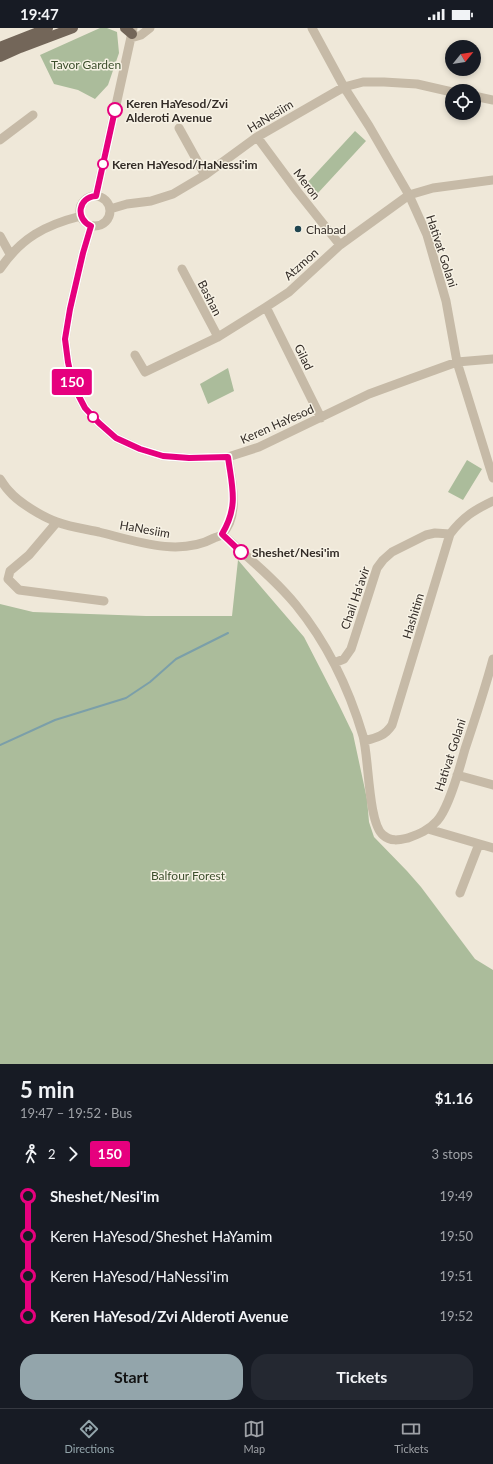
<!DOCTYPE html>
<html lang="en">
<head>
<meta charset="utf-8">
<style>
	:root { --surface:#171b24; --page:#242831; --text:#f1f3f6; --muted:#9ea1a6; --line:#363941; --accent:#93a5ab }
	body { margin:0; font-family:Lato,sans-serif; background:var(--page); color:var(--text); height:100vh; display:flex; flex-direction:column; font-size:15px; white-space:nowrap }
	* { box-sizing:border-box; margin:0 }
	p { font-size:13px; color:var(--muted) }
	.icon { flex:none; width:22px; height:22px; fill:none; stroke:currentColor; stroke-width:2; stroke-linecap:round; stroke-linejoin:round }
	.map { position:relative; height:1036px; overflow:hidden }
	.panel { display:flex; flex-direction:column; background:var(--surface); flex:1 }
	.panel>* { flex:none }
	.badge { padding:0 8px; border-radius:3px; font-size:14px; line-height:26px }
	.needle { width:26px; rotate:60deg }
	.tools { position:absolute; left:445px; top:12px; display:grid; gap:8px }
	.tools a { display:grid; place-items:center; width:36px; height:36px; border-radius:50%; background:var(--surface); box-shadow:0 2px 6px #0003; font-size:20px }
	.map>.badge { position:absolute; translate:-50% -50%; box-shadow:0 0 0 2px #fff }
	.legs { display:flex; align-items:center; gap:6px; height:44px; padding:0 20px; font-size:13px }
	.legs p { margin-inline-start:auto }
	.head { display:flex; align-items:center; justify-content:space-between; height:68px; padding:0 20px }
	h1 { font-size:22px; font-weight:700; line-height:30px }
	.action { display:flex; gap:8px; margin-top:auto; padding:8px 20px }
	.action a { flex:1; height:46px; border-radius:16px; background:var(--accent); color:#111; font-size:16px; font-weight:700; line-height:46px; text-align:center }
	.action a+a { background:var(--page); color:var(--text) }
	ul { padding:0 20px; list-style:none }
	li { display:flex; align-items:center; gap:14px; height:40px; font-size:15px }
	li i { display:grid; place-items:center; width:6px; height:100%; margin:0 5px; background:currentColor }
	li i::after { content:''; width:10px; height:10px; margin:-5px; border:3px solid; border-radius:50%; background:var(--surface) }
	li p { margin-inline-start:auto }
	li:first-child i { background:linear-gradient(#0000 50%,currentColor 0) }
	li:last-child i { background:linear-gradient(currentColor 50%,#0000 0) }
	.status { display:flex; justify-content:space-between; align-items:center; height:28px; padding:0 20px; background:var(--surface); direction:ltr }
	.status svg { height:11px; fill:currentColor }
	.menu { display:flex; justify-content:space-around; align-items:center; height:56px; border-top:1px solid var(--line); background:var(--surface); font-size:11px; color:var(--muted) }
	.menu a { display:grid; justify-items:center; gap:2px }
	.menu .selected { color:var(--accent) }
	.map>svg:first-child { display:block }
	.green { fill:#abbc9b }
	.lines { fill:none; stroke-linecap:round; stroke-linejoin:round }
	.stream { stroke:#7b9fa9; stroke-width:2 }
	.minor { stroke:#c6baa7; stroke-width:9 }
	.major { stroke:#736659; stroke-width:10 }
	.line-1-casing { stroke:#fff; stroke-width:9 }
	.line-1 { stroke:#e6007e; stroke-width:6 }
	.stop-1-dot { fill:#fff; stroke:#e6007e; stroke-width:2 }
	.poi-dot { fill:#204550; stroke:#f7f2e5; stroke-width:1.5 }
	.labels { text-anchor:middle; dominant-baseline:central; stroke-width:3; stroke-linejoin:round; paint-order:stroke }
	.park-label { font-size:12px; fill:#3c4f2c; stroke:#f7f2e5 }
	.stop-label { font-size:12px; font-weight:bold; fill:#332c27; stroke:#f7f2e5; text-anchor:start }
	.street-label { font-size:12px; fill:#332c27; stroke:#f7f2e5 }
	.poi-label { font-size:12px; fill:#332c27; stroke:#f7f2e5; text-anchor:start }
</style>
</head>
<body>
<div class="status"><b>19:47</b><svg viewBox="0 0 49 12"><path d="M0 12V9h3v3zM5 12V6h3v6zM10 12V3h3v9zM15 12V0h3v12zM26 1h20v11H26zM47 4h2v5h-2z"/></svg></div>
<div class="map">
<svg width="493" height="1036" viewBox="0 0 493 1036">
	<rect width="100%" height="100%" fill="#efe8d9"/>
	<!-- green -->
	<path class="green" d="M100,0h7l10,4 2,21 -11,32 -13,14 -17,-9 -24,-6 -14,-29z
		M355,103l11,10 -48,52 -11,-10z
		M228,340l6,23 -26,13 -8,-20z
		M467,432l15,9 -19,31 -15,-8z
		M238,532l66,77 35,68 14,29 14,65 2,23 5,15 33,34 14,16 54,72 18,11v94h-493v-460l33,8 113,4h86z"/>
	<g class="lines">
		<!-- stream -->
		<path class="stream" d="M0,717l55,-25 71,-22 24,-16 26,-23 52,-26"/>
		<!-- minor -->
		<path class="minor" d="M312,0l32,59 25,39 40,69 18,40 19,66 11,61 36,116
			M131,10l10,-3 9,-7
			M474,68l19,4
			M179,100l26,47
			M257,109l40,54 43,54
			M0,112l33,-25
			M80 183a15 15 0 1 1 30 0a15 15 0 1 1-30 0Z
			M96,168l37,-168
			M110,181l17,-5 24,-3 22,-7 32,-19 52,-38 87,-50 19,-5h21l33,2 35,8
			M91,198l-8,27 -13,56 -5,30 3,23 5,23 12,23 14,15 17,15 24,11 23,7 26,2 39,-1 31,-10 110,-53 41,-15 47,-17 36,-3
			M0,208l10,18
			M0,241c21,-31 45,-44 81,-53
			M182,241l36,68
			M266,279l55,111
			M135,327l10,17 73,-35 48,-30 23,-15 51,-47 69,-50 24,-7 60,-8
			M0,451c3,4 5,8 9,12 10,12 34,26 48,31 13,5 28,7 42,10 36,9 80,25 115,6 3,-1 7,-2 8,-4 19,-18 9,-55 6,-77
			M57,494l-28,33 -19,16 -2,8 11,11 85,11
			M222,506c25,23 53,45 74,71 31,38 53,84 67,131 6,21 5,87 20,99 8,7 16,5 25,3 11,-4 21,-8 29,-17 12,-13 23,-54 28,-72 10,-30 20,-60 28,-90
			M334,635l10,-4 7,-10 26,-81 6,-8 9,-8 34,-17 9,-2 15,1
			M364,713c12,-3 21,-5 28,-16l58,-191c13,-17 24,-24 43,-33
			M457,747l36,10
			M428,801l65,19
			M460,865l19,-49"/>
		<!-- major -->
		<path class="major" d="M125,0l7,6
			M0,19l48,-19
			M0,29l20,-9 53,-20"/>
	</g>
	<g class="lines">
		<defs>
			<path id="line-1" d="M115,82l-19,86c-18,1 -21,23 -5,30l-8,27 -13,56 -5,30 3,23 5,23 12,23 14,15 17,15 24,11 23,7 26,2 39,-1c4,30 11,49 -6,77l19,18"/>
		</defs>
		<!-- line-1 casing -->
		<use href="#line-1" class="line-1-casing"/>
		<!-- line-1 -->
		<use href="#line-1" class="line-1"/>
	</g>
	<!-- markers -->
	<g class="stop-1-dot">
		<circle cx="115" cy="82" r="7"/>
		<circle cx="103" cy="136" r="5"/>
		<circle cx="93" cy="389" r="5"/>
		<circle cx="241" cy="524" r="7"/>
	</g>
	<circle class="poi-dot" cx="298" cy="201" r="4"/>
	<g class="labels">
		<!-- park labels -->
		<g class="park-label">
			<text x="86" y="36">Tavor Garden</text>
			<text x="188" y="847">Balfour Forest</text>
		</g>
		<!-- stop labels -->
		<g class="stop-label">
			<text x="126" y="75">Keren HaYesod/Zvi<tspan x="126" dy="14">Alderoti Avenue</tspan></text>
			<text x="112" y="136">Keren HaYesod/HaNessi'im</text>
			<text x="252" y="524">Sheshet/Nesi'im</text>
		</g>
		<!-- street labels -->
		<g class="street-label">
			<text transform="translate(270 88) rotate(-31)">HaNesiim</text>
			<text transform="translate(307 156) rotate(52)">Meron</text>
			<text transform="translate(442 223) rotate(72)">Hativat Golani</text>
			<text transform="translate(301 236) rotate(-42)">Atzmon</text>
			<text transform="translate(210 270) rotate(63)">Bashan</text>
			<text transform="translate(304 329) rotate(64)">Gilad</text>
			<text transform="translate(277 396) rotate(-24)">Keren HaYesod</text>
			<text transform="translate(145 501) rotate(10)">HaNesiim</text>
			<text transform="translate(355 570) rotate(-71)">Chail Ha'avir</text>
			<text transform="translate(413 588) rotate(-73)">Hashitim</text>
			<text transform="translate(450 727) rotate(-72)">Hativat Golani</text>
		</g>
		<!-- poi labels -->
		<g class="poi-label">
			<text x="306" y="201">Chabad</text>
		</g>
	</g>
</svg>
<div class="tools">
<a><svg class="needle" viewBox="-14 -14 28 28"><path d="M0-13l5 13h-10z" fill="#e53935"/><path d="M0 13l5-13h-10z" fill="#9ea1a6"/></svg></a>
<a><svg class="icon" aria-label="locate" viewBox="0 0 24 24"><circle cx="12" cy="12" r="6"/><path d="M12 2v4M12 18v4M2 12h4M18 12h4"/></svg></a>
</div>
<b class="badge" style="left:72px;top:354px;background:#e6007e;color:#fff">150</b>
</div>
<section class="panel">
<div class="head"><div><h1>5 min</h1><p>19:47 – 19:52 · Bus</p></div><b>$1.16</b></div>
<div class="legs"><svg class="icon" aria-label="walk" viewBox="0 0 24 24"><circle cx="13" cy="4" r="2"/><path d="M13 8l-2 6 4 7M11 14l-3 7M7 12l3-4h3l4 4"/></svg>2<svg class="icon" aria-label="forward" viewBox="0 0 24 24"><path d="M9 5l7 7-7 7"/></svg><b class="badge" style="background:#e6007e;color:#fff">150</b><p>3 stops</p></div>
<ul>
<li><i style="color:#e6007e"></i><b>Sheshet/Nesi'im</b><p>19:49</p></li>
<li><i style="color:#e6007e"></i><span>Keren HaYesod/Sheshet HaYamim</span><p>19:50</p></li>
<li><i style="color:#e6007e"></i><span>Keren HaYesod/HaNessi'im</span><p>19:51</p></li>
<li><i style="color:#e6007e"></i><b>Keren HaYesod/Zvi Alderoti Avenue</b><p>19:52</p></li>
</ul>
<div class="action"><a>Start</a><a>Tickets</a></div>
</section>
<nav class="menu">
<a class="selected"><svg class="icon" aria-label="directions" viewBox="0 0 24 24"><path d="M12 3l9 9-9 9-9-9zM9 14v-3h6M13 9l2 2-2 2"/></svg>Directions</a>
<a><svg class="icon" aria-label="map" viewBox="0 0 24 24"><path d="M3 6l6-2 6 2 6-2v14l-6 2-6-2-6 2zM9 4v14M15 6v14"/></svg>Map</a>
<a><svg class="icon" aria-label="tickets" viewBox="0 0 24 24"><path d="M3 7h18v10H3zM15 7v10"/></svg>Tickets</a>
</nav>
</body>
</html>
